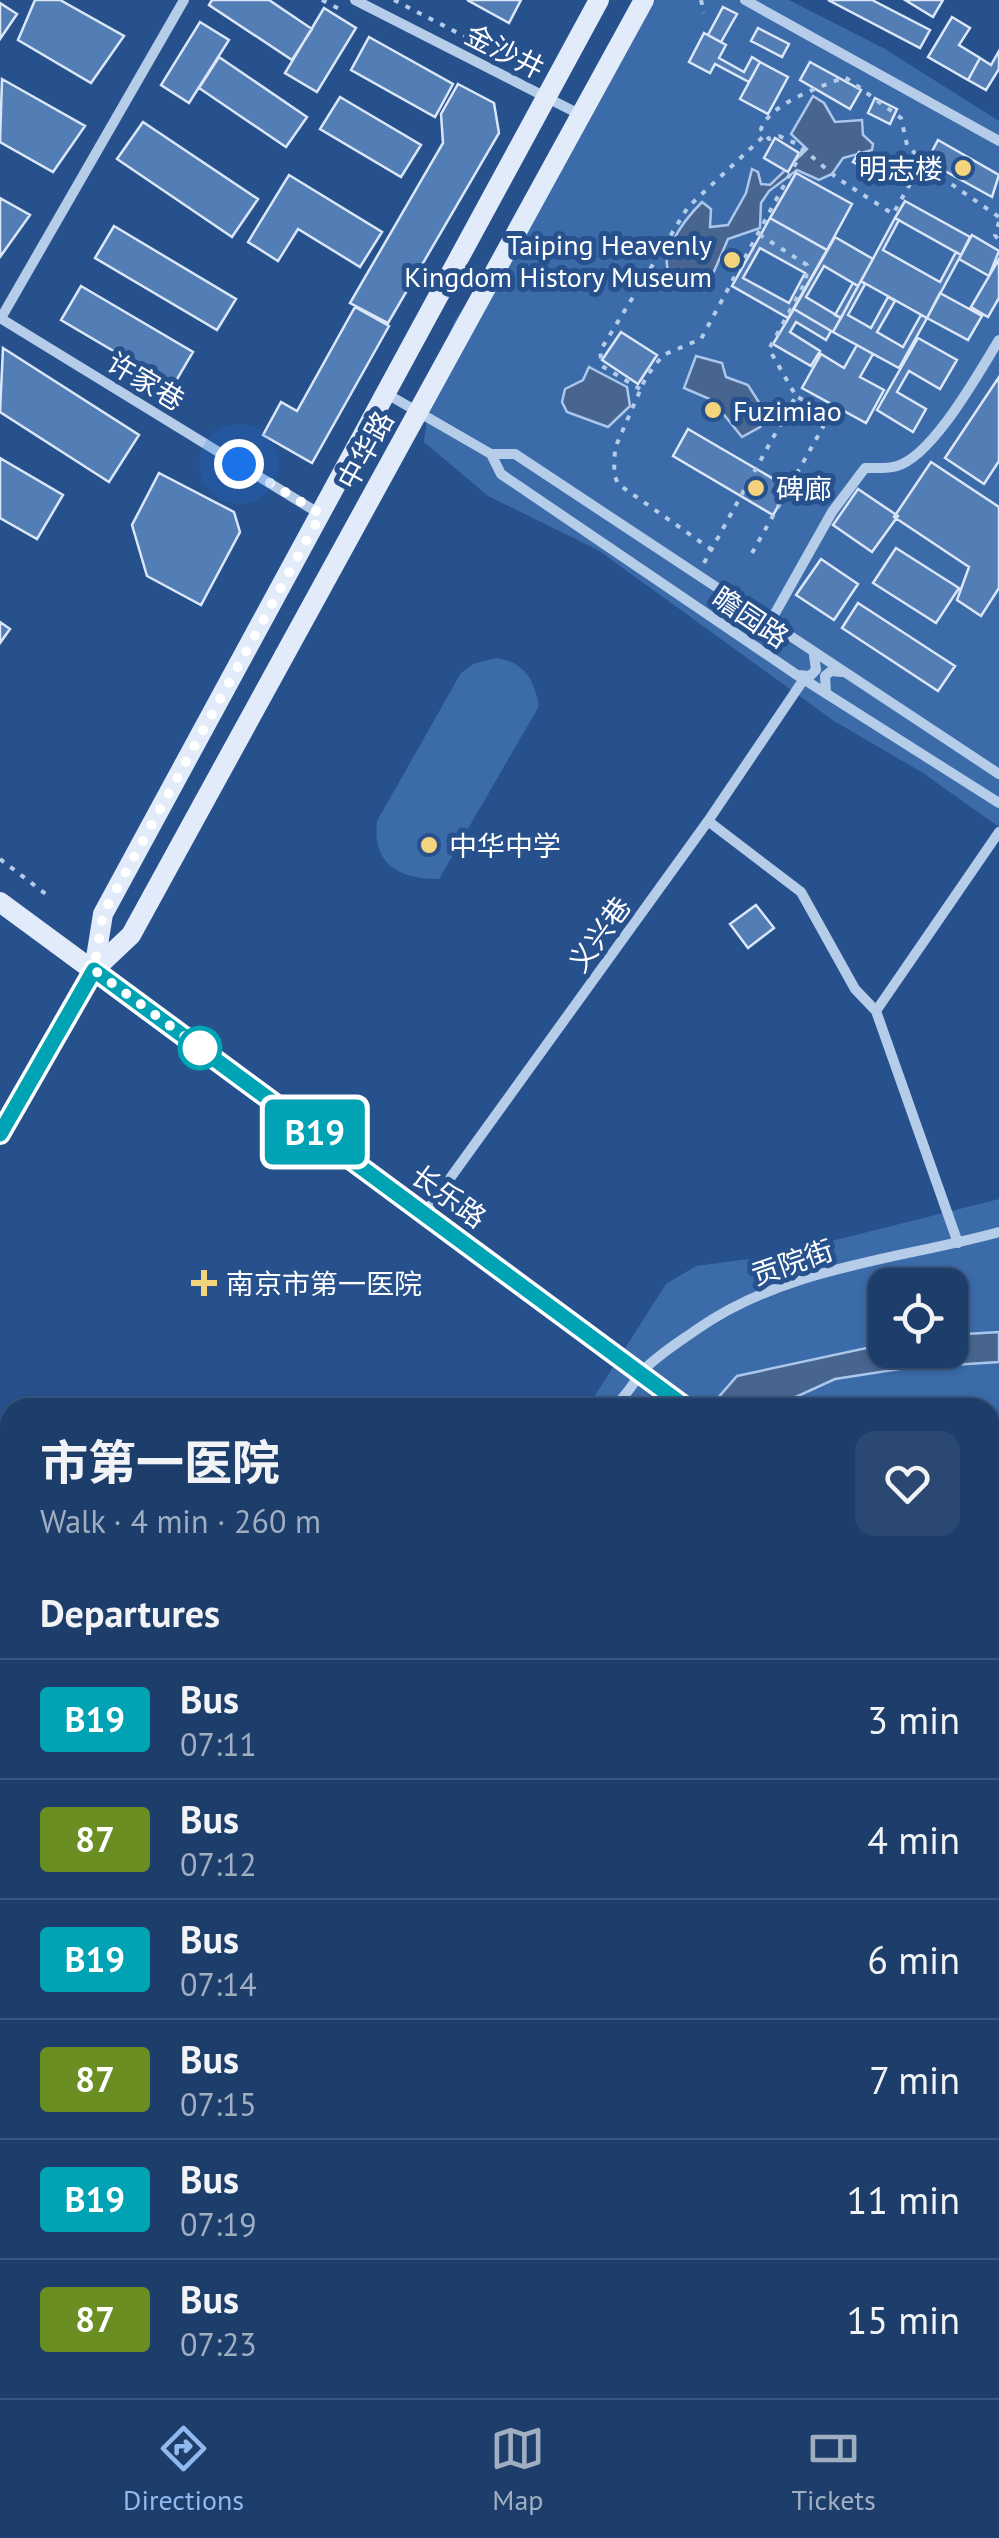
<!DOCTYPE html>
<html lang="en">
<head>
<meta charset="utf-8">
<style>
	:root { --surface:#1d3d6a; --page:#2a4872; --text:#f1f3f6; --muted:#a0aec1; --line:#3b567e; --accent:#90b9f0 }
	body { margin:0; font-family:"PT Sans","Noto Sans SC",sans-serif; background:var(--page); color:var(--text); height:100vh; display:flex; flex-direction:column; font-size:38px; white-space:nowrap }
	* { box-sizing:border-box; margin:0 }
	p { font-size:32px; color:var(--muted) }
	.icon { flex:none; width:55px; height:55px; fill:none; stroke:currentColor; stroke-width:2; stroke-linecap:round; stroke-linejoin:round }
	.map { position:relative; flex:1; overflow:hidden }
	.drawer { position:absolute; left:0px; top:1398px; width:1000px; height:1002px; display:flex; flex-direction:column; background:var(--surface); border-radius:30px 30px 0 0; box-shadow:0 2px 8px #0004,0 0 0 2px var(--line) }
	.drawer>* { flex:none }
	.badge { padding:0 20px; border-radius:8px; font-size:35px; line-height:65px }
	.buttons { position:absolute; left:868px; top:1268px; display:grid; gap:20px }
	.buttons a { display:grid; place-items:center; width:100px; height:100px; border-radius:20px; background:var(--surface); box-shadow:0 2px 8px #0004,0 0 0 2px var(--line); font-size:50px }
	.you { position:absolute; width:50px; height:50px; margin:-25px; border:8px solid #fff; border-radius:50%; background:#1a73e8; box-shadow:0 0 0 15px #1a73e833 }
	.map>.badge { position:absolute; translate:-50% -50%; box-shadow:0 0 0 5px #fff }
	h2 { padding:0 40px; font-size:38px; line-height:90px }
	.round { display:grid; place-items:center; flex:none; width:105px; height:105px; border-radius:20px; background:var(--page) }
	.summary { display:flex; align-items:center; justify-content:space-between; height:170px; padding:0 40px }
	h1 { font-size:48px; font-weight:700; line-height:75px }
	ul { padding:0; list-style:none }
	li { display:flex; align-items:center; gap:30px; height:120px; padding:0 40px; border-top:2px solid var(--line) }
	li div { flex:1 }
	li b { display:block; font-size:38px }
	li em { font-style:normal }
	li .badge { min-width:110px; font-weight:700; text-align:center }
	.menu { display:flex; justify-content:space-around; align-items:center; height:140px; border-top:2px solid var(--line); background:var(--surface); font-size:28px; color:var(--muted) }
	.menu a { display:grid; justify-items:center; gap:5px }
	.menu .active { color:var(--accent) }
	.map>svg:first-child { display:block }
	.green { fill:#3b6ba9; fill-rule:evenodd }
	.water { fill:#47658f; stroke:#abc7eb; stroke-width:2.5 }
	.building { fill:#537db5; stroke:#dbe7f8; stroke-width:2.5; fill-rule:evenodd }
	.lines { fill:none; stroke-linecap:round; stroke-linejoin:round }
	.path { stroke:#b6cdea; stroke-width:4; stroke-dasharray:5 8; stroke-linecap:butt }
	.lane { stroke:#b6cdea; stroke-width:8 }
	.street { stroke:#b6cdea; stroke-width:10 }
	.secondary { stroke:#e1ebf9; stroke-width:20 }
	.line-casing { stroke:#fff; stroke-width:22 }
	.line { stroke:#00a3b4; stroke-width:15 }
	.walk { stroke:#fff; stroke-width:10; stroke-dasharray:0 18 }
	.poi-dot { fill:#f3d37c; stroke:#27518d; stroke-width:4 }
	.stop-dot { fill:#fff; stroke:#00a3b4; stroke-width:5 }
	.labels { text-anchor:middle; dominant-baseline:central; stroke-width:10; stroke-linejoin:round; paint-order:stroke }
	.street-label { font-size:28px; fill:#fff; stroke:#27518d }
	.poi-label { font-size:28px; fill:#fff; stroke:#27518d; text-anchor:start }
</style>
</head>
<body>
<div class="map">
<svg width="999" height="2398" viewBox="0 0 999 2398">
	<rect width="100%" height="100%" fill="#27518d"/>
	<!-- green -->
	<path class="green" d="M655,0h134l96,49 114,72v706l-76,-54 -89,-52 -236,-171 -110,-54 -64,-54 8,-65 23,-57 45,-64 114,-208z
		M496,658c28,4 38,21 43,48l-100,173c-40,0 -67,-14 -62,-58l84,-148 12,-9z
		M999,1199v226h-9v-17h-403l79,-124 30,-18 76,-10zM885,1285h65v65h-65z
		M10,2319v71h121l-7,8h-124v-61z"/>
	<!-- water -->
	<path class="water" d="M813,96l11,7 11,19 27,-2 1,15 10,9 -1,6 -29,8 -11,16 -13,6 -22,-10 -28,21 -8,12 -1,25 -32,11 -16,37 -22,-2 -15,5c-24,-18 11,-61 27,-77l9,7 -1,18 18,-2 18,-32 6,-24 6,3 3,12 9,1 37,-36 -16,-15z
		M696,356l26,7 4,14 22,8 19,30 -7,12 -18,10 -30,-37 -28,-12z
		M589,367l38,20 3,19 -22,21 -41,-15 -5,-10 3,-13 18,-9z
		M999,1332v30l-93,6 -71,11 -61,28h-64l27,-31 148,-32v6h65v-15z"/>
	<!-- building -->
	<path class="building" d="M35,0h25l64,36 -33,47 -73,-43z
		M212,0h57l43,29 -20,31 -83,-55z
		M467,0h54l-12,23z
		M828,0h44l58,30 -10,18z
		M905,0h38l-10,17z
		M0,3l17,11 -17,25z
		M723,7l14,7 -16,28 -13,-7z
		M324,8l32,20 -39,64 -32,-19z
		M952,17l18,11 -11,17 21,13 -12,22 -40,-23z
		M200,22l29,18 -40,63 -28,-18z
		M758,28l31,16 -7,13 -31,-16z
		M704,33l22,12 -7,13 25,14 8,-15 8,5 -11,20 -34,-18 -5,9 -21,-11z
		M369,37l84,47 -18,33 -84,-47z
		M999,51v18l-13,21 -18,-10 12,-22 11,7z
		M219,57l88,60 -21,30 -87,-59z
		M760,62l28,15 -20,37 -28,-15z
		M810,62l51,28 -11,19 -50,-29z
		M2,79l83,47 -32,46 -53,-30z
		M458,84l36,19 5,30 -111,190 -38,-20 93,-160 -2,-29z
		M340,97l81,48 -20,32 -81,-48z
		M875,98l22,11 -7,15 -22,-11z
		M143,122l115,77 -26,38 -115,-78z
		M775,138l24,15 -11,19 -24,-14z
		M938,140l61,35 -7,22 -65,-36z
		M859,152l9,5 -5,10 -10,-5z
		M796,173l56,31 -25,46 -57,-32z
		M289,175l93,57 -22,35 -62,-38 -20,32 -30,-19z
		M0,198l30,17 -30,42z
		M905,201l65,36 -9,18 -66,-37z
		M770,218l57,32 -39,68 -56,-32zM760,248l45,25 -16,30 -46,-25z
		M895,218l4,2 -16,30 57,32 16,-30 5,3 -34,63 -66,-37z
		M114,226l122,73 -19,31 -122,-72z
		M972,235l27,16 -10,25 -30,-17z
		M835,237l38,22 -15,27 -34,-20 -18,31 35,21 -8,14 -39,-23z
		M999,259v39l-11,19 -17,-10z
		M861,281l4,3 -17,31 23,13 17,-31 7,4 -18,31 26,15 18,-32 6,3 -28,50 -66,-36z
		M853,283l5,3 -17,32 -6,-3z
		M81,286l112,66 -20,34 -112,-66z
		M940,293l42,23 -14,24 -41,-22z
		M355,307l34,19 -77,137 -49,-28 18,-33 16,9z
		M794,309l37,22 -5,9 -30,-18 -6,10 30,19 -9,15 -38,-22z
		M621,332l36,23 -19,29 -36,-24z
		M918,338l39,22 -17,29 -31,-18 -12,21 29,17 -13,23 -36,-22z
		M857,345l16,9 -13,23 24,13 -18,33 -64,-35 19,-34 23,14z
		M3,348l136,87 -30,47 -109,-70z
		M999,377v84l-15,23 -39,-26z
		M688,429l101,59 -16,27 -100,-59z
		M0,458l63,37 -26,44 -37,-21z
		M931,462l68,45v81l-18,28 -24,-16 12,-33 -75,-50z
		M159,473l75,39 6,20 -39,73 -54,-29 -15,-51z
		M858,489l40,27 -26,36 -39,-27z
		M896,548l63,40 -23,35 -63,-40z
		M821,559l37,25 -24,36 -38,-25z
		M858,603l97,63 -17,25 -96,-63z
		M0,622l10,7 -10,14z
		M756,905l18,23 -26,20 -18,-24z
		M990,1496h9v82l-9,-7z
		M990,1722l9,7 -3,63 -6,-4z
		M999,1815v62l-9,-7v-43z
		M0,1835l10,5v38l-10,-5z
		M990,1901l9,7v66l-9,-7z
		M6,1938l4,2v40l-10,-5v-26z
		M990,2000l9,7 -1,45 -8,-6z
		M990,2084l9,5v44l-9,-5z
		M10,2085v81l-10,-5v-69l4,3z
		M700,2390h46l-5,8h-27z"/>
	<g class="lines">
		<!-- path -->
		<path class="path" d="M322,0l23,12
			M394,0l124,64
			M701,0l3,13
			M923,161l-30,53 -56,-36 -40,-34 -18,-8 -10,3 -8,-10c9,-26 60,-42 84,-52l56,41 6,27 24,25 68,47
			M999,222l-4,13 4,6
			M640,389l-38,-23 -2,-15 88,-144 76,-71
			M712,550l-94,-66 -4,-10 1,-26 31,-71 17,-22 38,-16 102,-189
			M752,553l71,-126 -3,-17 -24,-14
			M704,563l92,-167 -27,-47 37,-68 1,-16 -47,-30
			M0,859l51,39"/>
		<!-- lane -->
		<path class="lane" d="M990,1448h9"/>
		<!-- street -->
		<path class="street" d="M355,0l226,115
			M745,0l254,141
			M0,318l320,196
			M1,318l183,-318
			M387,394l104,60h24l484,320
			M491,454l10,20 296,201 202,128
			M769,624l63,-112 33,-44c10,0 23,1 32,-2 36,-10 82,-94 102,-126
			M798,675l12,1 6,-6 -2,-15
			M826,693l-1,-17 6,-5 11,1
			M708,821l93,71 54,97 21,22 82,232
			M876,1011l123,-179
			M425,1213l283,-392 96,-142
			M613,1408c13,-12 19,-23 29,-36 13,-15 37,-30 54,-42 89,-63 201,-70 303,-98
			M0,1545l10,6
			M990,2182l9,6
			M0,2272l10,7
			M0,2301l10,-15
			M182,2390l12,8"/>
		<!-- secondary -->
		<path class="secondary" d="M0,902l687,506
			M94,970l9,-56 496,-914
			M0,1134l94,-164 37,-35 513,-935
			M990,1656l9,7"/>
	</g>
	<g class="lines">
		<defs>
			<path id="line" d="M0,1134l94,-164 593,438"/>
		</defs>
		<!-- line casing -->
		<use href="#line" class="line-casing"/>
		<!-- line -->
		<use href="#line" class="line"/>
		<!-- walk -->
		<path class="walk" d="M200,1048l14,10 -120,-88 9,-56 218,-400 -82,-50"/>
	</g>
	<!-- markers -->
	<g class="poi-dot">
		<circle cx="963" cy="168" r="10"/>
		<circle cx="732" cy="260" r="10"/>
		<circle cx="713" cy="410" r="10"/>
		<circle cx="756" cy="488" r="10"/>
		<circle cx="429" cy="845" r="10"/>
		<path d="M199 1268h10v10h10v10h-10v10h-10v-10h-10v-10h10z"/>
	</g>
	<circle class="stop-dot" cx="200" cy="1048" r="20"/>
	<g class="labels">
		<!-- street labels -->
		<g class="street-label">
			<text transform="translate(505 51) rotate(27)">金沙井</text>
			<text transform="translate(146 381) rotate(31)">许家巷</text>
			<text transform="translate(365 450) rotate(-61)">中华路</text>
			<text transform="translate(751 617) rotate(34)">瞻园路</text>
			<text transform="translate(599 934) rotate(-54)">义兴巷</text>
			<text transform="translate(449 1196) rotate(36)">长乐路</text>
			<text transform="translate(792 1262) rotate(-19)">贡院街</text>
		</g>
		<!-- poi labels -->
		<g class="poi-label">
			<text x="943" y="168" text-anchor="end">明志楼</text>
			<text x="712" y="244" text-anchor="end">Taiping Heavenly<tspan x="712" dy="32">Kingdom History Museum</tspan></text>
			<text x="733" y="410">Fuzimiao</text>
			<text x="776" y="488">碑廊</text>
			<text x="449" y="845">中华中学</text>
			<text x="226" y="1283">南京市第一医院</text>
		</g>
	</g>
</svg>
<div class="buttons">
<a><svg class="icon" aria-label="locate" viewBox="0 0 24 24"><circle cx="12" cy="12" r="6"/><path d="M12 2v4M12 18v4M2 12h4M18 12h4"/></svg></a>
</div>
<div class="you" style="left:239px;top:464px"></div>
<b class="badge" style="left:315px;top:1132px;background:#00a3b4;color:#fff">B19</b>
<section class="drawer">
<div class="summary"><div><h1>市第一医院</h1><p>Walk · 4 min · 260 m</p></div><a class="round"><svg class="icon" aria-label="heart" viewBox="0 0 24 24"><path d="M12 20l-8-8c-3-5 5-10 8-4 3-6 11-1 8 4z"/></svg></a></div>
<h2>Departures</h2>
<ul>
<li><span class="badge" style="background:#00a3b4;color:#fff">B19</span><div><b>Bus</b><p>07:11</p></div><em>3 min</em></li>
<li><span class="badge" style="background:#6b8e23;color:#fff">87</span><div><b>Bus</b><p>07:12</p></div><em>4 min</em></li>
<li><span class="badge" style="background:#00a3b4;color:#fff">B19</span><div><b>Bus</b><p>07:14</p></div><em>6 min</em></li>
<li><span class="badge" style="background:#6b8e23;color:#fff">87</span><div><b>Bus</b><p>07:15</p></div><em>7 min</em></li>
<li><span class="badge" style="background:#00a3b4;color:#fff">B19</span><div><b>Bus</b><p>07:19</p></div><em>11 min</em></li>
<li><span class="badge" style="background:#6b8e23;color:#fff">87</span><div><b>Bus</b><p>07:23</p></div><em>15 min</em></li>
</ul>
</section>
</div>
<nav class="menu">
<a class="active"><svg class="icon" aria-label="directions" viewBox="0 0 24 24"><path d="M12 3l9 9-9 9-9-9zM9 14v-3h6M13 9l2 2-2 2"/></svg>Directions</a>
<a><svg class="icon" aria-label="map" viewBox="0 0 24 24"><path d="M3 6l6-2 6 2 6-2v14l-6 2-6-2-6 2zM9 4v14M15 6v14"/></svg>Map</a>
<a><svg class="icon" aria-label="tickets" viewBox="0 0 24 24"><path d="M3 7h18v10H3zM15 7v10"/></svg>Tickets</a>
</nav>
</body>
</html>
